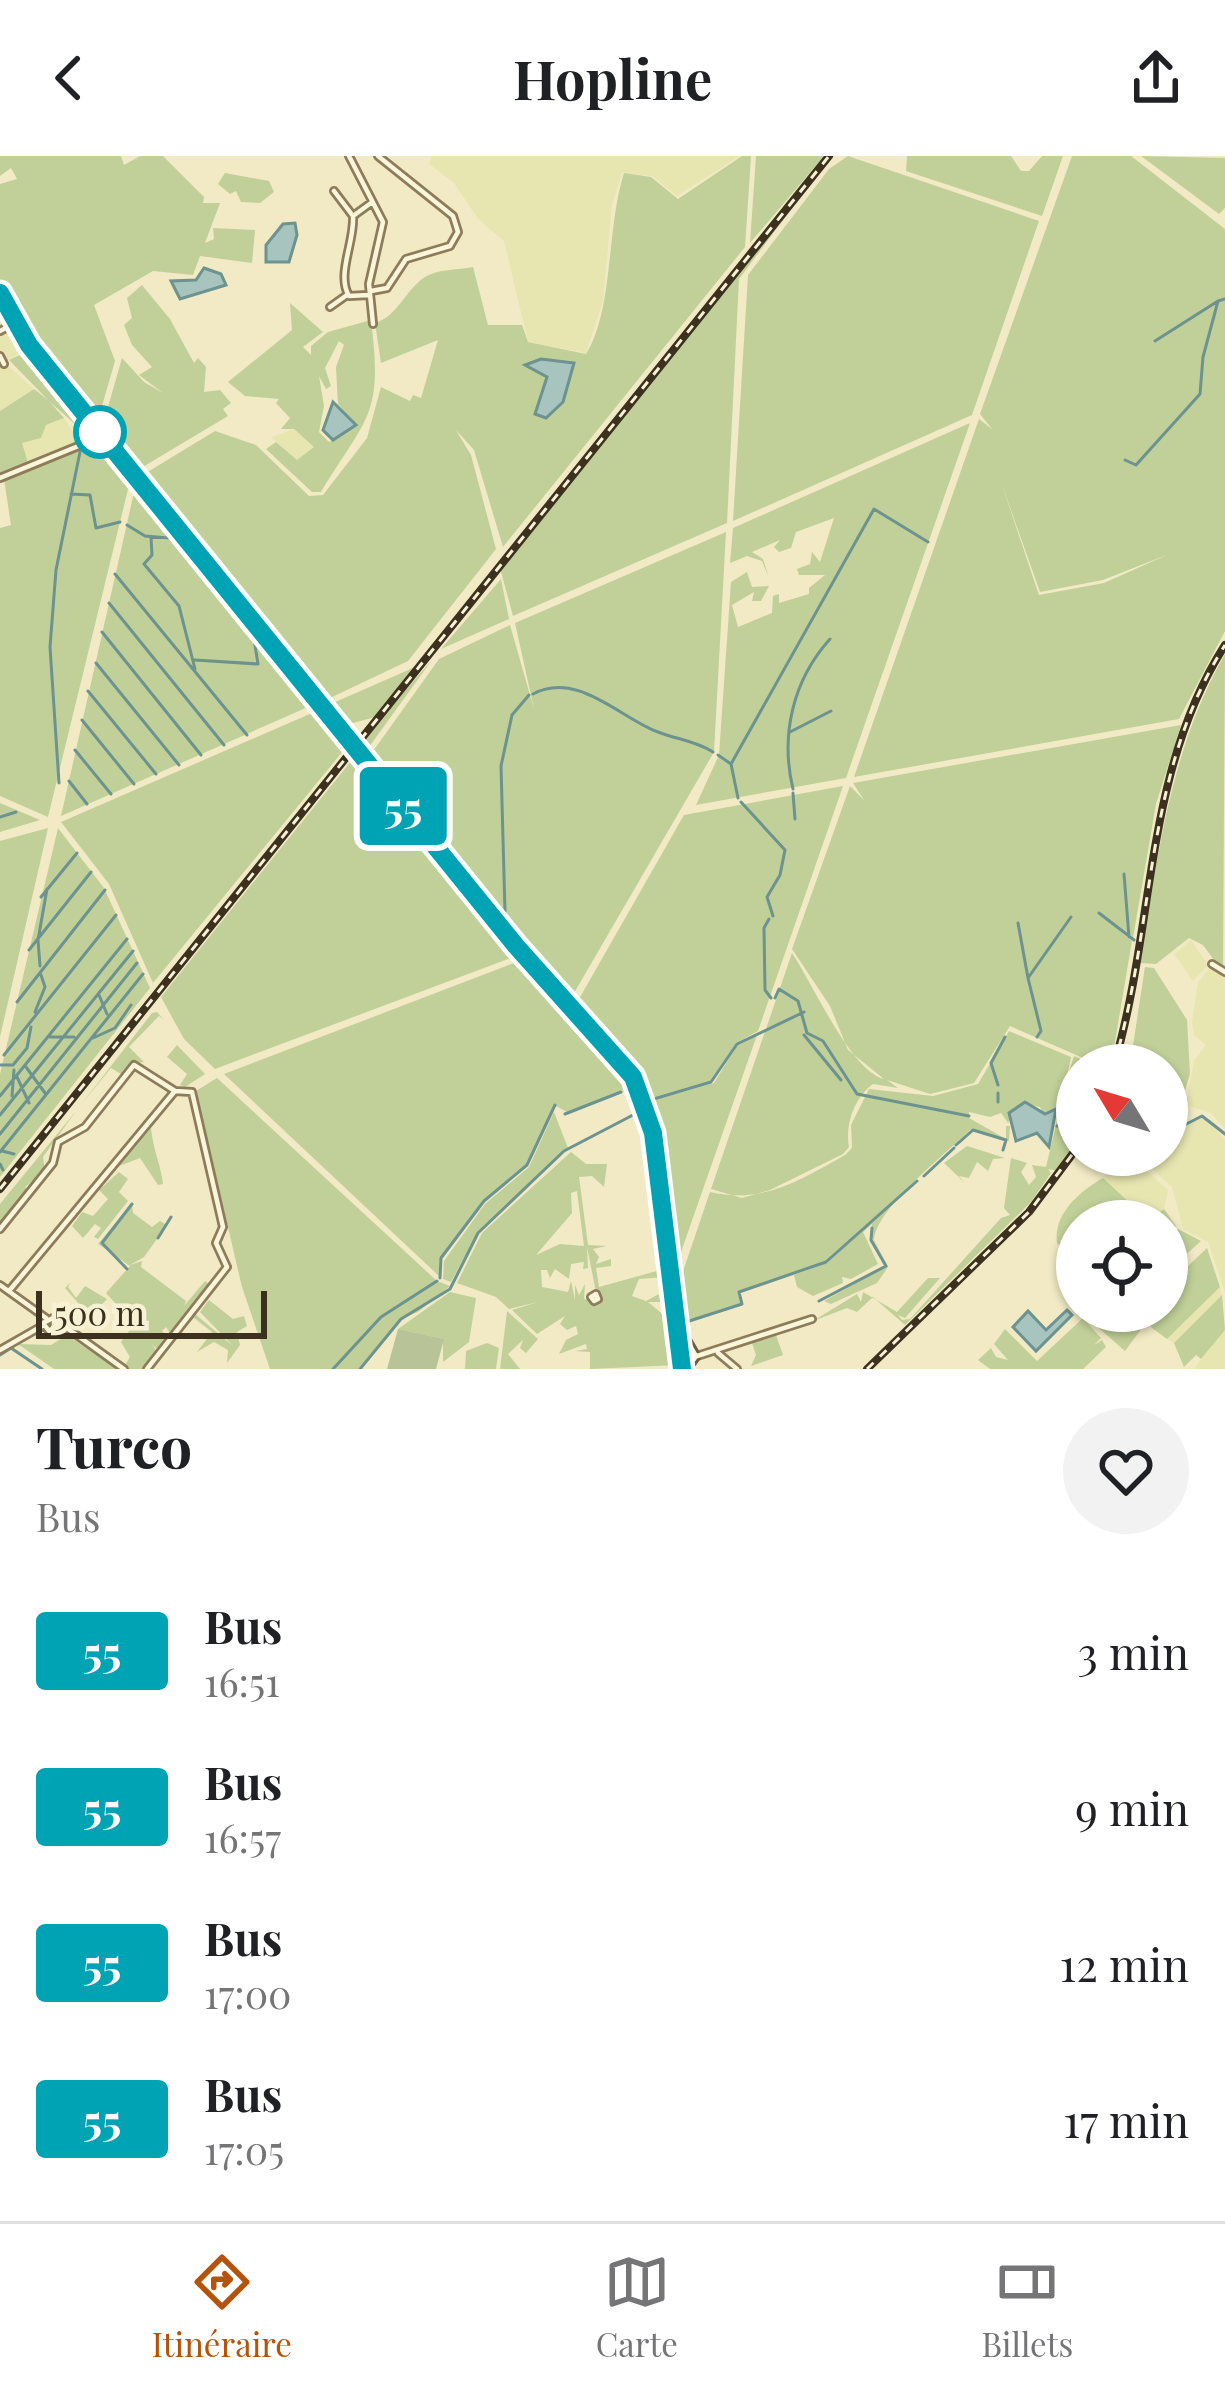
<!DOCTYPE html>
<html lang="fr">
<head>
<meta charset="utf-8">
<style>
	:root { --surface:#fff; --page:#f2f2f2; --text:#202124; --muted:#757577; --line:#e0e0e0; --accent:#b45309 }
	body { margin:0; font-family:"Playfair Display",serif; background:var(--page); color:var(--text); height:100vh; display:flex; flex-direction:column; font-size:45px; white-space:nowrap }
	* { box-sizing:border-box; margin:0 }
	p { font-size:39px; color:var(--muted) }
	.icon { flex:none; width:66px; height:66px; fill:none; stroke:currentColor; stroke-width:2; stroke-linecap:round; stroke-linejoin:round }
	.map { position:relative; height:1213px; overflow:hidden }
	.panel { display:flex; flex-direction:column; background:var(--surface); flex:1 }
	.panel>* { flex:none }
	.badge { padding:0 24px; border-radius:9px; font-size:42px; line-height:78px }
	.needle { width:78px; rotate:308deg }
	.buttons { position:absolute; left:1056px; top:888px; display:grid; gap:24px }
	.buttons a { display:grid; place-items:center; width:132px; height:132px; border-radius:50%; background:var(--surface); box-shadow:0 3px 9px #0004; font-size:60px }
	.scale { position:absolute; left:36px; bottom:30px; width:231px; box-sizing:border-box; padding-left:12px; border:6px solid #3c311e; border-top:0; font-size:33px; line-height:42px; white-space:nowrap; color:#3c311e; -webkit-text-stroke:9px #f8f2d5; paint-order:stroke }
	.map>.badge { position:absolute; translate:-50% -50%; box-shadow:0 0 0 6px #fff }
	.round { display:grid; place-items:center; flex:none; width:126px; height:126px; border-radius:63px; background:var(--page) }
	.overview { display:flex; align-items:center; justify-content:space-between; height:204px; padding:0 36px }
	h1 { font-size:57px; font-weight:700; line-height:90px }
	ul { padding:0; list-style:none }
	li { display:flex; align-items:center; gap:36px; height:156px; padding:0 36px }
	li div { flex:1 }
	li b { display:block; font-size:45px }
	li em { font-style:normal }
	li .badge { min-width:132px; font-weight:700; text-align:center }
	header { display:flex; justify-content:space-between; align-items:center; height:156px; padding:0 36px; background:var(--surface); font-size:54px; font-weight:700 }
	.dock { display:flex; justify-content:space-around; align-items:center; height:168px; border-top:3px solid var(--line); background:var(--surface); font-size:33px; color:var(--muted) }
	.dock a { display:grid; justify-items:center; gap:6px }
	.dock .on { color:var(--accent) }
	.map>svg:first-child { display:block }
	.farmland { fill:#e7e6b1 }
	.green { fill:#c1d098; fill-rule:evenodd }
	.cemetery { fill:#b8c497 }
	.water { fill:#a7c4bf; stroke:#6c938f; stroke-width:3 }
	.lines { fill:none; stroke-linecap:round; stroke-linejoin:round }
	.stream { stroke:#6c938f; stroke-width:3 }
	.minor-casing { stroke:#8d7c59; stroke-width:10 }
	.secondary-casing { stroke:#6f5d3d; stroke-width:14 }
	.minor { stroke:#fbf5d9; stroke-width:4.5 }
	.secondary { stroke:#fbf5d9; stroke-width:8 }
	.rail-casing { stroke:#3c311e; stroke-width:8 }
	.rail { stroke:#f8f2d5; stroke-width:3; stroke-dasharray:9; stroke-linecap:butt }
	.line-casing { stroke:#fff; stroke-width:27 }
	.line { stroke:#00a3b4; stroke-width:18 }
	.stop-dot { fill:#fff; stroke:#00a3b4; stroke-width:6 }
</style>
</head>
<body>
<header><svg class="icon" aria-label="back" viewBox="0 0 24 24"><path d="M15 5l-7 7 7 7"/></svg>Hopline<svg class="icon" aria-label="share" viewBox="0 0 24 24"><path d="M12 15V3M7 8l5-5 5 5M5 13v7h14v-7"/></svg></header>
<div class="map">
<svg width="1225" height="1213" viewBox="0 0 1225 1213">
	<rect width="100%" height="100%" fill="#f1eac5"/>
	<!-- farmland -->
	<path class="farmland" d="M432,0h308l-63,40 -25,-20 -30,-3 -10,32 -9,96 -17,52 -58,-11 -24,-101 -25,-21 -25,-37 -25,-19z
		M0,142l29,50 -25,14 30,27 -34,22z
		M64,262l17,27 -52,21 -8,-23 20,-5 4,-12z
		M294,273l20,18 -17,13 -26,-23z
		M1191,784l17,25 -15,16 -19,-27z
		M1212,809l13,8v156l-14,-16 -25,-8 8,-44 12,-16 -12,-10 -2,-13 6,-40z
		M1203,961l22,22v153l-17,-50 -25,-13 -11,-42 -34,-32h29v-18z
		M1129,999l39,35 -4,19 -16,12 -45,-43z
		M1220,1131l2,8 -48,48 -7,-4z
		M1225,1174v39h-31l22,-29z"/>
	<!-- green -->
	<path class="green" d="M0,0h121l3,9 16,-9h23l41,41 -1,6h17l-15,40 9,-4 -1,-11 42,2 -3,33 -52,-7 -7,19 -40,-4 -59,34 21,56 -18,62 -66,-82 -31,-58v-99l17,-5 -6,-11 -11,8z
		M742,0h9l-6,91 -242,300 -29,-97 -18,-20 15,25 25,94 -88,112 -78,37 -13,-4 -176,-218 74,-45 41,14 53,51 14,-1 44,-57 14,-51 29,14 3,-6 8,3 17,-58 -57,23 -6,-40c23,-7 30,-33 50,-46 12,-8 34,-7 48,-10l15,58h34l6,17 58,12c28,-45 20,-125 38,-181l27,4 27,22z
		M756,0h68l-74,87z
		M848,0l191,65 -67,194 -239,106 15,-246 81,-106z
		M907,0h104l10,15h8l13,-15h21l-21,60 -136,-45z
		M1072,0h59l94,73v402l-46,88 -325,58 125,-358 13,10 -12,-15zM1001,326l39,110 63,-12 66,-26 -65,29 -65,12z
		M1141,0l84,2v50l-6,6z
		M824,9l-85,114 -12,244 -214,93 -13,-48z
		M225,17l44,8 5,11 -14,11 -19,-1 -5,-11 -6,3 -12,-10z
		M142,129l28,34 24,44 4,-5 8,9 -2,25 16,-2 11,13 -8,6 5,7 -92,55 -34,-43 20,-70 22,24 19,11 -24,-18 13,-8 -20,-22 -8,-20 8,-7 -5,-20z
		M290,147l33,29 -20,15 8,8v-9l17,-14 43,-12c12,96 -3,95 -50,172h-9l-46,-43 10,-7 21,18 17,-13 -20,-18h-13l9,-11 -14,-15 3,-4 -34,-3 -17,-14 64,-52zM339,185l5,4 -8,22 2,37 19,22 -28,16 -10,-10 5,-26 -5,-30 7,13 5,-3 -6,-18z
		M28,195l67,86 -15,8 -4,-20 -26,-23 14,16 -18,7 -5,13 -19,5 7,23 -29,9v-64l34,-22 14,11 -39,-40z
		M970,267l-124,355 -150,27 23,-50 12,-173 16,-10 5,15 17,-1 -8,15h-9l2,-9 -22,13 6,22 34,-14 1,-17 6,-2v9l30,-9v-6l16,-13h-26l-2,-6 13,-5 2,-12 8,10 14,-44 -38,14 -5,16 -12,4 -5,-5 6,-7 -28,12 11,7 6,19 -7,-17 -15,-5 -17,7 3,-35z
		M102,285l28,40 -82,336 -48,-21v-268l11,-3 -7,-46z
		M135,332l175,210 -2,9 -247,109z
		M726,376l-12,220 -144,248 -200,-240 1,-6 68,-95 71,-34 24,84 -19,-86z
		M501,423l8,40 -68,30z
		M1225,498l-2,318 -20,-27 -14,-7 -33,26 -16,-1c18,-108 30,-213 85,-309z
		M432,504l-63,87 -8,2 -4,-4z
		M415,511l-40,50 -33,9 -12,-14 3,-9z
		M312,557l13,3 23,29 -195,238 -44,-99 -48,-62z
		M1181,569l-25,79 -23,134 -35,-25 34,28 -21,124h-12l-89,-39 -36,57 -44,11 -43,-14 11,8 -25,-4c-19,14 -28,41 -24,63l-6,7 -73,36 -28,8 -31,-9 81,-236c22,33 59,118 92,126l-36,-29 -18,-44 -38,-57 58,-163 14,14 -11,-17z
		M356,599l160,201 -301,113 -31,-30 -23,-42z
		M843,630l-85,245 -22,12 -26,38 -63,18 -12,-27 -60,-66 109,-191z
		M0,647l40,17 -40,12z
		M48,672l-48,209v-196z
		M58,672l46,60 46,100 -150,189v-103z
		M522,804l107,117 11,24 -2,6 -16,-17 -53,23 -15,-8 -28,60 -43,36 -43,57 -1,18 -215,-202z
		M1145,811l9,1 33,52 3,54 -9,30 -14,-4v-35h-37z
		M152,857l5,-1 7,8 -5,-4 -30,31 15,15 -14,2 -9,10 -10,-6 -31,38z
		M1009,875l62,26 -5,24 8,-25 19,9h-16v79l-18,27 -11,-2 3,4 -20,29 -126,123 -32,-28 -16,15 -10,-4 -34,13 44,-27 4,8 2,-10 34,20 31,-34h12l-35,40 -7,-3 4,5 8,-1 91,-101 9,-3 -6,-7 7,-50 16,5 -6,9 8,13 7,-8 -4,-12 14,2 15,-63 -4,9 -13,1 -4,-7 -19,-4 -13,20 -7,-10 -11,4 -21,-5v6l37,21v-13h4l-1,15 -39,-11c-25,25 -93,77 -96,110l14,27 -11,16 -46,21 -7,-3 63,-35 -15,-28v-14l-9,8 15,32 -27,15 -9,-2 1,6 -30,13 -16,-9 -3,-12 33,-12 21,-19 -23,18 -87,29 3,12 -58,19 -6,-33 33,-97c54,12 88,-11 135,-37l7,-7 -1,-23 18,-36 64,7 45,-12z
		M757,879l-83,237 -17,-144 -10,-26 67,-19 24,-39z
		M177,889l28,29 -20,13 -5,-2 7,-11 -20,-17z
		M217,922l220,203 13,5 -32,26 -18,7 -42,50h-88l-28,-82 -46,-196z
		M76,955l-33,46 2,14 -20,16 4,4 -29,35v-22z
		M554,956l14,36 -91,85 -26,49 -8,-3 1,-18 41,-57 44,-37z
		M151,972c3,26 9,33 12,56l-5,1 -18,-27 -21,8z
		M967,990l38,12 -12,1 -5,12 -11,-9 -8,16 -10,-2 6,7 -21,-20z
		M571,996l15,12h21l-3,23 -12,-11 -13,1 9,68 19,1 -14,3 6,8 -3,7 15,-5v7l-15,2 3,19 65,-18 1,8 -26,2 -7,17 14,5 13,-7 1,8h-12l19,16 2,-24 9,71 -88,4v-17l-15,-1 12,-2 -1,-5 -27,10 7,-14 12,-6 -2,-8 -9,4 -7,-6 5,-8 -28,18 -25,-24 26,-8 -29,7 -13,-12 -39,-14 25,-50zM577,1035l7,55 -24,-2 -24,11 36,-42 -1,-20zM587,1091l11,55 -14,-3 1,-15 -6,11 -4,-10v15l-4,-19 -3,11 -26,-5 -1,-17h6l3,8 5,-9 14,10 2,-15 13,-2 -1,7 5,-1z
		M119,1016l9,7 -9,13 9,9 -30,38 -4,-2 7,-9 -6,-4 -12,14 -11,-12 10,-14 11,4 15,-17 -9,-9z
		M1103,1022l45,42 16,-11 12,17 -9,8v-13h-90v42l-20,-20c-4,-29 23,-52 46,-65z
		M132,1047l1,10 19,14 8,-6 7,4 -23,32 -14,8 12,-4 -1,6 45,34 -2,5 21,-25 4,3 -38,51 -5,-8 -4,4 7,7 -10,13 -7,-7 6,9 -14,16h-17l-24,-17 22,13 5,-8 -9,-15 13,-18 -28,-31 24,-27 -32,-22z
		M1178,1073l23,12 -34,31v-33z
		M1207,1092l13,39 -53,52 -15,-11 -9,-17h24v-25z
		M71,1126l-3,5 8,11 9,-12 22,13 -28,30 7,-17 -21,-24z
		M450,1136l26,6 -7,44 -26,20v-23l-45,-10z
		M1222,1139l3,35 -24,29 -5,-4 -12,12 -10,-24z
		M209,1144l24,19 11,-3 3,10 -10,6 3,13 -13,18 1,-13 -14,-8 -17,10 15,-20 -18,-14 -10,10 10,-15 39,33 -33,-34z
		M507,1155l31,28 -12,14 -6,-5 3,-8 -15,14 12,15h-20z
		M1099,1155h41l5,13 -20,27 -33,-29z
		M1083,1162l18,20 -7,7 8,-5 4,7 -23,22h-93l-12,-9 13,-12 5,9 12,3 -14,-16 11,-15 32,32z
		M67,1179l50,34h-63l-36,-25 33,1z
		M776,1179l7,20 -32,11 5,-11 -4,-12z
		M487,1187l12,5 -3,21h-31l1,-18z"/>
	<!-- cemetery -->
	<path class="cemetery" d="M398,1173l46,10 -8,30h-49z"/>
	<!-- water -->
	<path class="water" d="M295,67l2,12 -8,27h-23v-17l17,-21z
		M204,112l17,6 5,11 -46,14 -9,-18 25,-1z
		M541,203l33,4 -11,39 -17,16 -11,-4 12,-37 -22,-12z
		M333,246l23,23 -23,15 -10,-10z
		M1025,946l20,12 11,-5 -7,38 -12,-14 -21,8 -7,-28z
		M1067,1154l5,5 -36,36 -23,-24 15,-16 18,19z"/>
	<g class="lines">
		<!-- stream -->
		<path class="stream" d="M1155,185l63,-40
			M1125,304l11,5 64,-71 3,-37 15,-56 7,-2
			M71,338l19,1 6,33 24,-6
			M127,369l18,11 36,3
			M151,381l1,18 -8,9 35,42 16,63
			M115,418l132,161
			M109,447l115,142
			M102,476l99,123
			M195,504l63,4 -6,-37
			M96,507l83,102
			M88,535l68,83
			M533,538c44,-24 87,24 125,38 20,8 36,8 55,20
			M82,564l52,64
			M790,576l41,-21
			M75,594l36,44
			M718,599l13,9 7,34
			M731,608l143,-255 54,33
			M69,625l18,23
			M59,627l-9,-136 6,-77 24,-118
			M793,633c-13,-54 0,-109 37,-150
			M793,637l2,26
			M741,646l44,48 -5,25 -13,22 6,19
			M0,661l16,-5
			M1124,718l5,63
			M41,741l36,-44
			M505,756l-4,-146 11,-51 17,-20
			M1099,757l35,27
			M769,763l-5,9 1,62 6,8
			M1018,767l10,55
			M29,794l62,-78
			M40,810l-2,-26 9,-51
			M99,839l8,19
			M775,842l4,-9 19,12 9,32 16,8 34,53 112,22
			M17,846l88,-112
			M35,856l10,-25 -4,-12
			M804,879l37,45
			M50,881h24
			M1037,881l4,-6 -13,-53 43,-61
			M93,882l22,-10 16,-23
			M4,899l112,-140
			M0,909h13l14,-17 4,-21
			M26,911l19,26
			M17,921l12,26
			M998,929l-7,-22 14,-26
			M0,940l127,-157
			M12,940l2,-26
			M998,946v-9
			M565,958l56,-22
			M0,959l133,-164
			M1057,970l20,3
			M0,978l137,-171
			M1167,978l35,-18 23,18
			M956,989l17,-15 33,10 -3,10
			M2,995l12,3
			M0,996l143,-178
			M0,1008l3,6
			M924,1020l30,-28
			M158,1082l13,-21
			M127,1113l-25,-26 30,-39
			M440,1122l1,-20 43,-57 43,-36 28,-60
			M819,1145l67,-35 -15,-26 1,-12
			M683,1167l59,-19 -3,-12 87,-30 91,-81
			M172,1177l37,-47
			M0,1199l11,-7 31,21
			M333,1213l48,-52 56,-36
			M360,1213l41,-50 49,-30 28,-56 86,-82 69,-36 7,-12 71,-21 26,-38 67,-32"/>
		<defs>
			<path id="minor" d="M349,0l34,66 -14,62 4,40
				M334,35l19,25
				M371,135l16,-3 19,-29 44,-13 8,-14 -5,-16 -75,-60
				M368,139l-19,1c-13,-21 6,-55 4,-80l18,-13
				M330,151l17,-12
				M0,175l15,-8
				M0,200l4,8
				M0,322l103,-42
				M1212,808l13,8
				M0,1073l53,-66 5,-21 27,-15 49,-62 41,26
				M0,1129l46,33
				M9,1135l166,-200
				M596,1138l2,5 -4,2 -3,-4z
				M57,1169l-8,6 -6,-8 10,-5 71,51
				M0,1194l42,-24
				M718,1197l19,16
				M694,1201l118,-38
				M147,1213l80,-102 -11,-24 7,-16 -31,-135 -17,-1"/>
			<path id="secondary" d="M0,137l29,52 42,52 445,549 117,131 20,57 29,235
				M683,1181l11,19 -9,13"/>
		</defs>
		<!-- minor casing -->
		<use href="#minor" class="minor-casing"/>
		<!-- secondary casing -->
		<use href="#secondary" class="secondary-casing"/>
		<!-- minor -->
		<use href="#minor" class="minor"/>
		<!-- secondary -->
		<use href="#secondary" class="secondary"/>
		<defs>
			<path id="rail" d="M1114,909c42,-142 29,-291 111,-420
				M0,1033l829,-1033
				M867,1213l162,-157 48,-64"/>
		</defs>
		<!-- rail casing -->
		<use href="#rail" class="rail-casing"/>
		<!-- rail -->
		<use href="#rail" class="rail"/>
	</g>
	<g class="lines">
		<defs>
			<path id="line" d="M0,137l29,52 42,52 445,549 117,131 20,56 29,236"/>
		</defs>
		<!-- line casing -->
		<use href="#line" class="line-casing"/>
		<!-- line -->
		<use href="#line" class="line"/>
	</g>
	<!-- markers -->
	<circle class="stop-dot" cx="100" cy="276" r="24"/>
</svg>
<div class="buttons">
<a><svg class="needle" viewBox="-14 -14 28 28"><path d="M0-13l5 13h-10z" fill="#e53935"/><path d="M0 13l5-13h-10z" fill="#757577"/></svg></a>
<a><svg class="icon" aria-label="locate" viewBox="0 0 24 24"><circle cx="12" cy="12" r="6"/><path d="M12 2v4M12 18v4M2 12h4M18 12h4"/></svg></a>
</div>
<div class="scale">500 m</div>
<b class="badge" style="left:403px;top:650px;background:#00a3b4;color:#fff">55</b>
</div>
<section class="panel">
<div class="overview"><div><h1>Turco</h1><p>Bus</p></div><a class="round"><svg class="icon" aria-label="heart" viewBox="0 0 24 24"><path d="M12 20l-8-8c-3-5 5-10 8-4 3-6 11-1 8 4z"/></svg></a></div>
<ul>
<li><span class="badge" style="background:#00a3b4;color:#fff">55</span><div><b>Bus</b><p>16:51</p></div><em>3 min</em></li>
<li><span class="badge" style="background:#00a3b4;color:#fff">55</span><div><b>Bus</b><p>16:57</p></div><em>9 min</em></li>
<li><span class="badge" style="background:#00a3b4;color:#fff">55</span><div><b>Bus</b><p>17:00</p></div><em>12 min</em></li>
<li><span class="badge" style="background:#00a3b4;color:#fff">55</span><div><b>Bus</b><p>17:05</p></div><em>17 min</em></li>
</ul>
</section>
<nav class="dock">
<a class="on"><svg class="icon" aria-label="directions" viewBox="0 0 24 24"><path d="M12 3l9 9-9 9-9-9zM9 14v-3h6M13 9l2 2-2 2"/></svg>Itinéraire</a>
<a><svg class="icon" aria-label="map" viewBox="0 0 24 24"><path d="M3 6l6-2 6 2 6-2v14l-6 2-6-2-6 2zM9 4v14M15 6v14"/></svg>Carte</a>
<a><svg class="icon" aria-label="tickets" viewBox="0 0 24 24"><path d="M3 7h18v10H3zM15 7v10"/></svg>Billets</a>
</nav>
</body>
</html>
